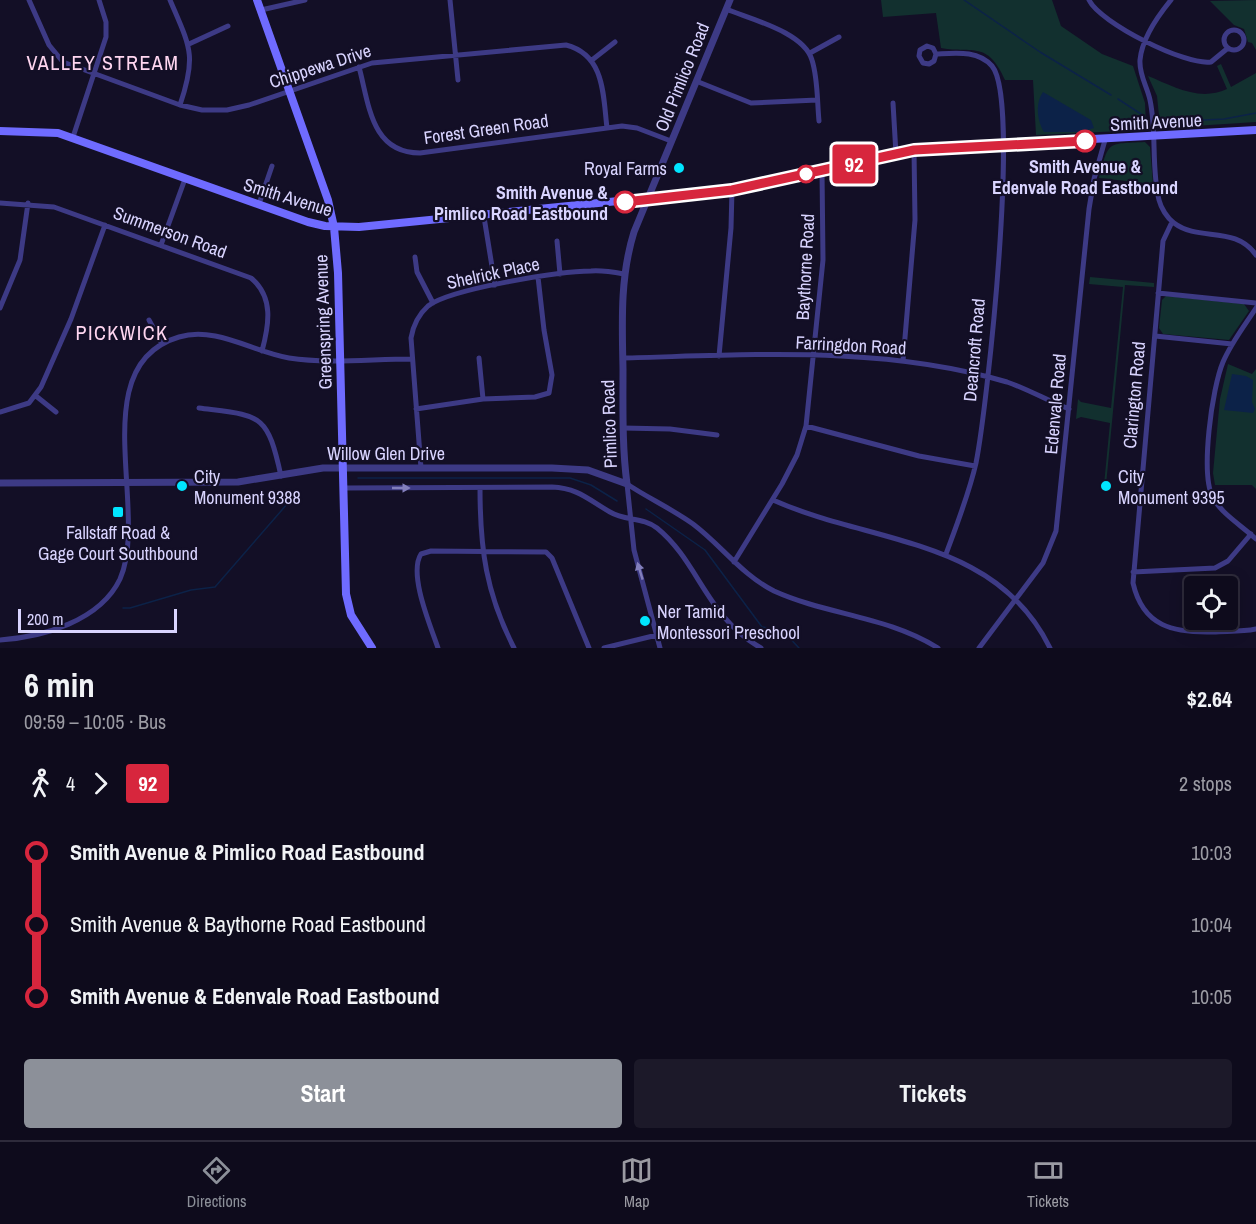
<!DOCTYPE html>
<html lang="en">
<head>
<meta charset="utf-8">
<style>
	:root { --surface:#0e0b1c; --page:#1c1929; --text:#f1f3f6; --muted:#9b9ba3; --line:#2e2b3b; --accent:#8c9099 }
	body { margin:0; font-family:"Archivo Narrow",sans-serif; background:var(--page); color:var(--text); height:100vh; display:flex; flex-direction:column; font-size:22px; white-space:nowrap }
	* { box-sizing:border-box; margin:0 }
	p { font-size:20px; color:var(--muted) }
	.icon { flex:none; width:33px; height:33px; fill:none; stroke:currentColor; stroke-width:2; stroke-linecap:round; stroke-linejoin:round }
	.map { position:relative; height:648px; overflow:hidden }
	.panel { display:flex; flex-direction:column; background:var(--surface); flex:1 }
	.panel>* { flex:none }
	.badge { padding:0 12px; border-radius:4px; font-size:21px; line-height:39px }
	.tools { position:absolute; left:1184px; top:576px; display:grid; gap:12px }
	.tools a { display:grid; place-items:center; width:54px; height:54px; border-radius:6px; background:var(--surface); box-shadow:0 3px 15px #0003,0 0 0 2px var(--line); font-size:30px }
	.scale { position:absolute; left:18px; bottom:15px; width:159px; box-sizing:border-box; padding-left:6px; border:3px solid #d9d4ff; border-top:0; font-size:16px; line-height:21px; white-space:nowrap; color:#d9d4ff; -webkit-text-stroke:4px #130f26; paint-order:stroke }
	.map>.badge { position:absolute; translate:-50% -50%; box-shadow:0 0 0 3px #fff }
	.legs { display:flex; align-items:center; gap:9px; height:66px; padding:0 24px; font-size:20px }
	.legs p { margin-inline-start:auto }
	.overview { display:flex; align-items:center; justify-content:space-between; height:102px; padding:0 24px }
	h1 { font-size:33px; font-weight:800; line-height:45px }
	.cta { display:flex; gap:12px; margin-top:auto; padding:12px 24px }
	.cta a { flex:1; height:69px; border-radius:6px; background:var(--accent); color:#fff; font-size:24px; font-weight:800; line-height:69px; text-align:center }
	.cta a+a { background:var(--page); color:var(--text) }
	ul { padding:0 24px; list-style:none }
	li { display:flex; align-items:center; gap:21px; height:72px; font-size:22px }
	li i { display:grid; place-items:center; width:9px; height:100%; margin:0 8px; background:currentColor }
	li i::after { content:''; width:15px; height:15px; margin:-8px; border:4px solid; border-radius:50%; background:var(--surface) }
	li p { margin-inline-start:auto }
	li:first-child i { background:linear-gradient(#0000 50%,currentColor 0) }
	li:last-child i { background:linear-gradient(currentColor 50%,#0000 0) }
	.tab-bar { display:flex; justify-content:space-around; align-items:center; height:84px; border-top:2px solid var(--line); background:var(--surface); font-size:16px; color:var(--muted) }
	.tab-bar a { display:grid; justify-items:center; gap:3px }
	.tab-bar .on { color:var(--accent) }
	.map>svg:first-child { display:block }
	.green { fill:#12302f }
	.water { fill:#0c2248 }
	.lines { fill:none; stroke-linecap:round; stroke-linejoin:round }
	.stream { stroke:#0c2248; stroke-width:1.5 }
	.minor { stroke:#3d3a85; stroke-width:5 }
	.tertiary { stroke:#3d3a85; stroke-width:7 }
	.secondary { stroke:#6f6bff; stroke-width:8 }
	.oneway { fill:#837fbc }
	.line-1-casing { stroke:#fff; stroke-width:14 }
	.line-1 { stroke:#d7263d; stroke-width:9 }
	.stop-1-dot { fill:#fff; stroke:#d7263d; stroke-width:3 }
	.poi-dot { fill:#00e5ff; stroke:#130f26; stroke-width:2 }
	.labels { text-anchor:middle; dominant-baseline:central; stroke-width:4.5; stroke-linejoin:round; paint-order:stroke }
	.street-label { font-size:18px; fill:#d9d4ff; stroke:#130f26 }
	.stop-label { font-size:18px; font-weight:bold; fill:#d9d4ff; stroke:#130f26 }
	.poi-label { font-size:18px; fill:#d9d4ff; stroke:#130f26; text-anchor:start }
	.neighbourhood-label { font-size:20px; letter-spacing:1.5px; fill:#ffd6f0; stroke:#130f26 }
</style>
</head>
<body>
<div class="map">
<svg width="1256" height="648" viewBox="0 0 1256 648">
	<rect width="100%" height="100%" fill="#130f26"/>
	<!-- green -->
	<path class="green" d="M881,0h171l9,26 41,28 31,12 12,37 1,24 -3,3 -107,5 -3,-55h-28c-18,-40 -31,-26 -64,-32l-5,-35 -53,4z
		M1256,0v50l-4,-7 -4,-1 -4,-13 -10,-4 -24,-24z
		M1221,64l10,23 25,-14v49l-93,6 -3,-2 -3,-30 -9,-20c25,10 51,26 79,13l-10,-23z
		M1145,142l5,5 3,37 -54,-6c10,-38 8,-34 46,-36z
		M1090,277l64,6v4l-29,-2 -19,200h-2l6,-62 -29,-6 -5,2 2,-20 3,3 30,6 12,-121 -34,-3z
		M1166,296l78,8 5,7 -20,29 -66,-6 -4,-6 3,-28z
		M1228,364l24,10 4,-5v120l-4,-4h-37l-2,-12 7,-74z"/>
	<!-- water -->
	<path class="water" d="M1043,92l48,28 3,8 -12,4h-38c-7,-11 -9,-29 -1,-40z
		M1232,374l14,2 7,4 -1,22 3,7 -2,4 -29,-3z"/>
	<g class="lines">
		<!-- stream -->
		<path class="stream" d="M964,0l76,52 71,43
			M1118,99l23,15
			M1165,122l59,-3 32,-6
			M358,478h212l21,7 26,16
			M646,509l59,41 57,77 20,3 17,18
			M123,608h7l61,-18 24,-3 73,-84"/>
		<!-- minor -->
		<path class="minor" d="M29,0l20,45 14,17 117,43 22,5h25l22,-5 123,-42 194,-18c39,10 37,50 41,83
			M170,0c20,47 27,55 10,105
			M450,0l8,80
			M1089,0c11,23 97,66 122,62l17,-14
			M1171,0c-14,17 -29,38 -31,60 -1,15 7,26 10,40 7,33 1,68 9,100 2,8 8,18 15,23 25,19 61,2 82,32
			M726,9c24,10 78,23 86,51 6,19 5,41 7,61
			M261,10l44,-10
			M1224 40a10 10 0 1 1 20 0a10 10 0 1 1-20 0Z
			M189,44l39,-18
			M810,53l29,-16
			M936,54l-3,-6 -6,-2 -7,4 -1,6 4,7 6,1 5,-3 2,-7c20,-1 42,-4 56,12 29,34 -5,342 -16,397 -7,31 -19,61 -30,91
			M592,60l23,-18
			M359,67c10,37 12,86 61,86l202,-27 15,2 34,13
			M696,81l55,22 66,-3
			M893,103l3,51
			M73,137l33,-100v-15l-7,-22
			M0,203l54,4 197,71c23,19 18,47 11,73
			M259,204l13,-38
			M484,217l11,68
			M1172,222l-9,19 -30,342c10,44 41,50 80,49 15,-1 29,0 43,-3
			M557,241l3,33
			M161,245l24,-66
			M415,257l2,15 16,31
			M1158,293l98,10
			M0,308l20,-48 8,-57
			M1256,308c-11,17 -25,35 -33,54 -11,26 -23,112 -10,136 9,16 29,28 43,41
			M149,320l13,24
			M1155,336l77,8
			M719,356l12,-128 1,-38
			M479,358l4,41
			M623,358c127,-3 260,-13 384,24 21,7 41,19 62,27
			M903,361l12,-141 -1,-70
			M36,396l20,16
			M199,408c62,8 68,4 82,68
			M416,409l67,-10 52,-2 14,-4 3,-18 -8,-45 -6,-53
			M0,412l29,-9 12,-16 30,-68 34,-94
			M806,426l113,30 56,10
			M623,428l47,1 47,6
			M421,468l-10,-130c2,-12 7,-23 17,-32 21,-17 133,-35 163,-35 11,-1 22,1 33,3
			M627,484c21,14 45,25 66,40 28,21 49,51 81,67 53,24 113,25 164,57
			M627,484l7,66 26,98
			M343,488l209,-1c26,1 37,13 58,25 15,9 33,5 47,16 42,34 49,89 104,120
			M480,488c0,61 6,105 34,160
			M773,500c98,44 223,37 277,148
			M734,562l48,-78 15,-29 9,-29 17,-166 -1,-89
			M1133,572l82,-4 13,-7 23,-27
			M0,640c43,-3 100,-19 120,-61 30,-67 -37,-214 59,-242 37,-11 74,15 110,21 40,6 82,1 122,1
			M438,648c-7,-21 -30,-74 -17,-94l10,-3 115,1 6,6 37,90
			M604,648l53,-13
			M979,648l64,-85 13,-32 33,-322 5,-30 11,-39"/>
		<!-- tertiary -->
		<path class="tertiary" d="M0,483l238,-1 85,-14h229l36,2 39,14c-5,-38 -4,-76 -4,-115 -1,-47 -3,-92 11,-137l96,-232"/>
		<!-- secondary -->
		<path class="secondary" d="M257,0l71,200 6,27 4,46 8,321 5,21 21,33
			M0,131l58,2 250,89 17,4 34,1 370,-37 202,-42 325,-18"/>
	</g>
	<!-- one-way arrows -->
	<defs><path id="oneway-solid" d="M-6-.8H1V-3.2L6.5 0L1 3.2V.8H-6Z" transform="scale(1.5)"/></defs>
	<g class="oneway">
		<use href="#oneway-solid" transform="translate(401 488)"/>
		<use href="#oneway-solid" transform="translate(640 571) rotate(-107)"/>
	</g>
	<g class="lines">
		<defs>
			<path id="line-1" d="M625,202l107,-12 182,-40 171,-9"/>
		</defs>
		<!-- line-1 casing -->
		<use href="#line-1" class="line-1-casing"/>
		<!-- line-1 -->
		<use href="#line-1" class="line-1"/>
	</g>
	<!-- markers -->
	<g class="stop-1-dot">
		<circle cx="1085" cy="141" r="10"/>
		<circle cx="806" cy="174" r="8"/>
		<circle cx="625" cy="202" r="10"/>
	</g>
	<g class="poi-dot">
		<circle cx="679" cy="168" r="6"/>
		<circle cx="182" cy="486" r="6"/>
		<circle cx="1106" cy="486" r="6"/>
		<rect x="112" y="506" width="12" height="12" rx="3"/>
		<circle cx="645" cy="621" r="6"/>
	</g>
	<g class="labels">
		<!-- street labels -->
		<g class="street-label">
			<text transform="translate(320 66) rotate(-18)">Chippewa Drive</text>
			<text transform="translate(682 77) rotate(-68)">Old Pimlico Road</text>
			<text transform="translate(1156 122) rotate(-3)">Smith Avenue</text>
			<text transform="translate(486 129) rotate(-8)">Forest Green Road</text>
			<text transform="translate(288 197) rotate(17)">Smith Avenue</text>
			<text transform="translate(170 232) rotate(20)">Summerson Road</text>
			<text transform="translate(805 267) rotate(-87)">Baythorne Road</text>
			<text transform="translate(493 273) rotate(-12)">Shelrick Place</text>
			<text transform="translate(323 322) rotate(-92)">Greenspring Avenue</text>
			<text transform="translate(851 345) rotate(3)">Farringdon Road</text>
			<text transform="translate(974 350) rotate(-85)">Deancroft Road</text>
			<text transform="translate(1134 395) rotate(-85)">Clarington Road</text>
			<text transform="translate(1055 404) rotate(-85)">Edenvale Road</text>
			<text transform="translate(609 424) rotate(-92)">Pimlico Road</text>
			<text x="386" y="453">Willow Glen Drive</text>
		</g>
		<!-- stop labels -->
		<g class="stop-label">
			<text x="1085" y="166">Smith Avenue &amp;<tspan x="1085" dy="21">Edenvale Road Eastbound</tspan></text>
			<text x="608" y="192" text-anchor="end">Smith Avenue &amp;<tspan x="608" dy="21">Pimlico Road Eastbound</tspan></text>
		</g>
		<!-- poi labels -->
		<g class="poi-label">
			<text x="667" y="168" text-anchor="end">Royal Farms</text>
			<text x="194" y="476">City<tspan x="194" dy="21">Monument 9388</tspan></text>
			<text x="1118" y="476">City<tspan x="1118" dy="21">Monument 9395</tspan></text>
			<text x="118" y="532" text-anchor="middle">Fallstaff Road &amp;<tspan x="118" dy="21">Gage Court Southbound</tspan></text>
			<text x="657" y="611">Ner Tamid<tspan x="657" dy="21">Montessori Preschool</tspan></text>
		</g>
		<!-- neighbourhood labels -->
		<g class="neighbourhood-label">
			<text x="103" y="62">VALLEY STREAM</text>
			<text x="122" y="332">PICKWICK</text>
		</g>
	</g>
</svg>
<div class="tools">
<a><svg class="icon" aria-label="locate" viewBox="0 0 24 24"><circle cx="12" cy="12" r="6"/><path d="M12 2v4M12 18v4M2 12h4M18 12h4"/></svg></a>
</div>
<div class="scale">200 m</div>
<b class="badge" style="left:854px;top:164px;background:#d7263d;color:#fff">92</b>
</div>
<section class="panel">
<div class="overview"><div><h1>6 min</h1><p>09:59 – 10:05 · Bus</p></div><b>$2.64</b></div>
<div class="legs"><svg class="icon" aria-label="walk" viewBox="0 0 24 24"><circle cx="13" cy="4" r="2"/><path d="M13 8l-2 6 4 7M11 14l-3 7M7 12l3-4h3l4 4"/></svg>4<svg class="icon" aria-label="forward" viewBox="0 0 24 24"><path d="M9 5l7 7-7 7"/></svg><b class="badge" style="background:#d7263d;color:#fff">92</b><p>2 stops</p></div>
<ul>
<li><i style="color:#d7263d"></i><b>Smith Avenue &amp; Pimlico Road Eastbound</b><p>10:03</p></li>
<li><i style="color:#d7263d"></i><span>Smith Avenue &amp; Baythorne Road Eastbound</span><p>10:04</p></li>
<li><i style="color:#d7263d"></i><b>Smith Avenue &amp; Edenvale Road Eastbound</b><p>10:05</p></li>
</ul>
<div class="cta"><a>Start</a><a>Tickets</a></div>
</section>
<nav class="tab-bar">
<a class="on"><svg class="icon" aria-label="directions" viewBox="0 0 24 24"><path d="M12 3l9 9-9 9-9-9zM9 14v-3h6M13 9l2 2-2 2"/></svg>Directions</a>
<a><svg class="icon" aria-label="map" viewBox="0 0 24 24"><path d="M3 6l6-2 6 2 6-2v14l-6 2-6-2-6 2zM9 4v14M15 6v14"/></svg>Map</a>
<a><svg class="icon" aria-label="tickets" viewBox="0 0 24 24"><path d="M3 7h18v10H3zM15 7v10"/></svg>Tickets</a>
</nav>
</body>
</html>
